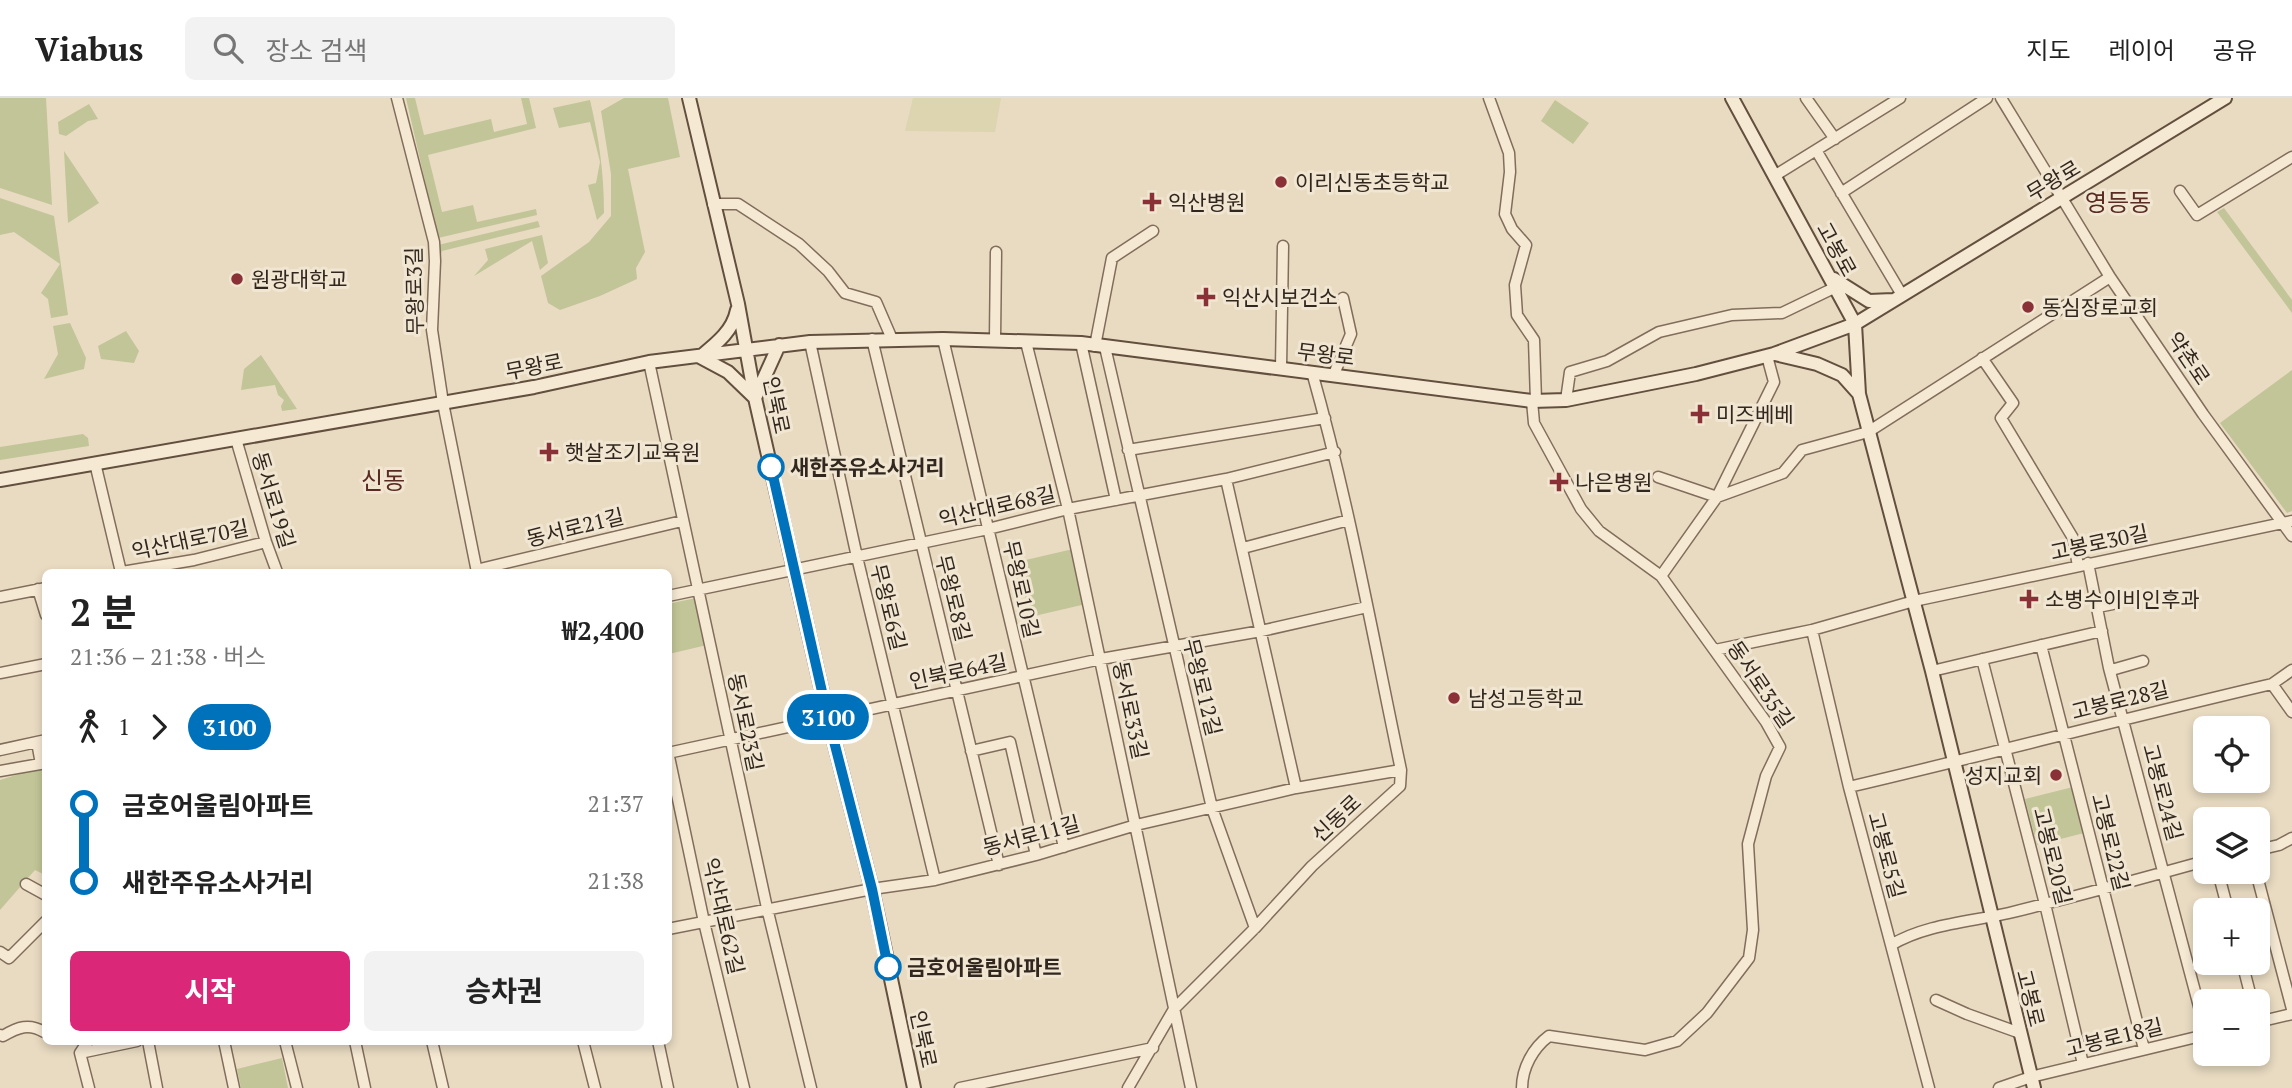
<!DOCTYPE html>
<html lang="ko">
<head>
<meta charset="utf-8">
<style>
	:root { --surface:#fff; --page:#f2f2f2; --text:#222; --muted:#767676; --line:#e0e0e0; --accent:#db2777 }
	body { margin:0; font-family:"PT Serif","Noto Sans KR",serif; background:var(--page); color:var(--text); height:100vh; display:flex; flex-direction:column; font-size:26px; white-space:nowrap }
	* { box-sizing:border-box; margin:0 }
	p { font-size:23px; color:var(--muted) }
	.icon { flex:none; width:38px; height:38px; fill:none; stroke:currentColor; stroke-width:2; stroke-linecap:round; stroke-linejoin:round }
	.map { position:relative; flex:1; overflow:hidden }
	.drawer { position:absolute; left:42px; top:471px; width:630px; height:476px; display:flex; flex-direction:column; background:var(--surface); border-radius:10px; box-shadow:0 4px 10px #0003 }
	.drawer>* { flex:none }
	.badge { padding:0 14px; border-radius:23px; font-size:24px; line-height:46px }
	.tools { position:absolute; left:2193px; top:618px; display:grid; gap:14px }
	.tools a { display:grid; place-items:center; width:77px; height:77px; border-radius:10px; background:var(--surface); box-shadow:0 4px 10px #0003; font-size:35px }
	.map>.badge { position:absolute; translate:-50% -50%; box-shadow:0 0 0 4px #fff }
	.legs { display:flex; align-items:center; gap:10px; height:77px; padding:0 28px; font-size:23px }
	.legs p { margin-inline-start:auto }
	.headline { display:flex; align-items:center; justify-content:space-between; height:119px; padding:0 28px }
	h1 { font-size:38px; font-weight:700; line-height:52px }
	.button { display:flex; gap:14px; margin-top:auto; padding:14px 28px }
	.button a { flex:1; height:80px; border-radius:10px; background:var(--accent); color:#fff; font-size:28px; font-weight:700; line-height:80px; text-align:center }
	.button a+a { background:var(--page); color:var(--text) }
	ul { padding:0 28px; list-style:none }
	li { display:flex; align-items:center; gap:24px; height:77px; font-size:26px }
	li i { display:grid; place-items:center; width:10px; height:100%; margin:0 9px; background:currentColor }
	li i::after { content:''; width:18px; height:18px; margin:-9px; border:5px solid; border-radius:50%; background:var(--surface) }
	li p { margin-inline-start:auto }
	li:first-child i { background:linear-gradient(#0000 50%,currentColor 0) }
	li:last-child i { background:linear-gradient(currentColor 50%,#0000 0) }
	header { display:flex; align-items:center; gap:42px; box-sizing:border-box; height:98px; padding:0 35px; background:var(--surface); border-bottom:2px solid var(--line) }
	header strong { font-size:33px }
	nav { display:flex; gap:38px; margin-inline-start:auto; font-size:24px }
	.search { width:490px; height:63px; background:var(--page); display:flex; align-items:center; gap:18px; box-sizing:border-box; padding:0 24px; border-radius:10px; color:var(--muted); font-size:26px }
	.map>svg:first-child { display:block }
	.farmland { fill:#ddd4b0 }
	.green { fill:#c2c597 }
	.lines { fill:none; stroke-linecap:round; stroke-linejoin:round }
	.street-casing { stroke:#816d5b; stroke-width:13 }
	.secondary-casing { stroke:#624f3e; stroke-width:16 }
	.street { stroke:#f5e9d4; stroke-width:10 }
	.secondary { stroke:#f5e9d4; stroke-width:12 }
	.line-1-casing { stroke:#fff; stroke-width:16 }
	.line-1 { stroke:#0072bc; stroke-width:10 }
	.poi-dot { fill:#893136; stroke:#f1e6d1; stroke-width:2.5 }
	.stop-1-dot { fill:#fff; stroke:#0072bc; stroke-width:3.5 }
	.labels { text-anchor:middle; dominant-baseline:central; stroke-width:6; stroke-linejoin:round; paint-order:stroke }
	.street-label { font-size:21px; fill:#32271e; stroke:#f1e6d1 }
	.poi-label { font-size:21px; fill:#32271e; stroke:#f1e6d1; text-anchor:start }
	.stop-label { font-size:21px; font-weight:bold; fill:#32271e; stroke:#f1e6d1; text-anchor:start }
	.quarter-label { font-size:24px; fill:#5a2b22; stroke:#f1e6d1 }
</style>
</head>
<body>
<header>
<strong>Viabus</strong>
<div class="search"><svg class="icon" aria-label="search" viewBox="0 0 24 24"><circle cx="10" cy="10" r="6"/><path d="M15 15l6 6"/></svg>장소 검색</div>
<nav><a>지도</a><a>레이어</a><a>공유</a></nav>
</header>
<div class="map">
<svg width="2292" height="990" viewBox="0 0 2292 990">
	<rect width="100%" height="100%" fill="#e9dbc2"/>
	<!-- farmland -->
	<path class="farmland" d="M913,0h88l-6,34 -90,-1z"/>
	<!-- green -->
	<path class="green" d="M0,0h46l6,107 -52,-17z
		M406,0h9l9,37 67,-16 3,13 33,-8 -6,-26h8l7,30 -108,27 14,57 31,-7 4,17 59,-13 1,6 -99,23z
		M624,0h44l12,59 -52,12 17,83 -9,16 1,11 -37,17 -40,14 -12,-7 -7,-27 48,-34 22,-26v-42l-10,-63z
		M590,2c9,39 14,72 14,113l-7,7 -9,-35 8,-2 4,-21 -10,-40 -31,6 -6,-20z
		M1555,2l34,23 -16,21 -32,-23z
		M89,6l9,15 -10,2 -22,15 -7,-2 -1,-12z
		M64,53l35,52 -31,20z
		M0,100l54,18 14,99 -17,3 -3,-19 -7,-6 19,-29 -46,-32 -14,3z
		M2224,110l68,92v13l-75,-101z
		M538,123l2,6 -98,24 -2,7h-4l2,-13z
		M542,137l6,28 -8,7 -8,-29 -58,35 14,-16 -3,-11z
		M70,225l16,35 -2,11 -40,10 14,-25 -5,-28z
		M126,233l13,20 -5,12 -33,-4 -3,-13z
		M261,257l36,54 -15,2 -1,-5 3,-6 -6,-5 -3,-10 -34,5 3,-21z
		M2292,272v141l-5,2 -67,-90z
		M83,336l5,4 1,8 -89,14v-13z
		M1073,451l13,55 -56,13 -13,-55z
		M696,500l11,47 -38,9 -1,-50z
		M45,668v109l-10,-5 -35,40v-130z
		M2073,689l11,46 -47,12 -12,-46z
		M282,960l6,30h-47l-4,-19z"/>
	<g class="lines">
		<defs>
			<path id="street" d="M397,0l37,144 1,19 -3,69 11,73 34,169
				M1489,0l20,55 1,19 -5,42 7,15 14,16 -11,40 2,30 17,25 2,61
				M1806,0l29,41
				M2001,0l109,179 93,137 89,122
				M1816,52l86,145
				M1774,78l126,-78
				M2180,93l17,24 95,-58
				M1841,95l146,-95
				M713,106h25l61,40 29,27 17,22 31,9 16,37
				M872,241l127,526
				M943,241l121,508
				M995,241l1,-87
				M810,244l47,215 78,323
				M1026,244l42,167 123,579
				M1081,245l35,157
				M1095,248l17,-88 41,-27
				M1105,249l107,461 43,120
				M1982,260l31,45 -12,15 72,120 5,28
				M649,264l118,546 44,180
				M1281,270l2,-122
				M1334,276l17,-40 -8,-36
				M1566,302l4,-28 37,-11 52,-29 73,-17 50,-2 54,-26
				M236,341l30,103 11,30
				M1128,352l197,-32
				M95,365l26,109
				M1658,379l59,20 66,-24 19,-23 66,-18 242,-155
				M1226,381l70,309
				M1243,450l106,-28
				M2088,465l21,105 96,361
				M476,472l206,-49
				M122,474l72,-12 72,-18
				M1661,478l56,-79 57,-115 -7,-26
				M38,491l8,26
				M668,498l320,-67 80,-20 158,-30 109,-27
				M0,499l46,-9
				M2098,509l15,-3
				M1812,532l37,157 80,301
				M2041,547l103,404
				M1715,552l97,-20 102,-29 378,-80
				M1982,561l63,245 38,160
				M2109,570l6,1 28,-8
				M1932,573l170,-40
				M0,575l46,-9
				M2272,586l20,28
				M37,644l4,22
				M0,652l46,-10
				M971,653l39,-9 26,113
				M668,654l36,170 40,166
				M668,655l433,-94 160,-28 106,-24
				M0,673l46,-8
				M1849,689c141,-33 281,-70 423,-103l20,-14
				M2258,752l21,-5 13,-7
				M2218,774l10,38
				M2256,774l36,137
				M26,786l20,11
				M668,831l204,-40 63,-9 101,-25 100,-30 160,-37 105,-18
				M1891,847c35,-21 79,-23 118,-32 65,-16 131,-34 196,-52
				M0,854l9,6 37,-37
				M2242,864l10,39
				M1936,902l31,14 53,19
				M2258,924l34,-8
				M0,937l3,1c15,-9 26,-13 41,-4
				M88,943l-8,12 9,35
				M148,943l9,47
				M224,943l10,47
				M285,943l12,47
				M355,943l10,47
				M432,943l11,47
				M583,943l12,47
				M658,943l10,47
				M80,955l57,-12
				M960,990l193,-40
				M1128,990l46,-79 81,-81 57,-62 88,-80 1,-16c-28,-133 -52,-267 -89,-398
				M1522,990c0,-20 11,-40 27,-52l96,14 32,-9 30,-28 42,-55 4,-28 -5,-86 18,-68 14,-29 -14,-25 -105,-146 -62,-45 -18,-22 -47,-86 -2,-22
				M1999,990l32,-11 174,-42"/>
			<path id="secondary" d="M689,0l49,206 17,94 73,320 44,171 42,199
				M1732,0l123,226 4,70 73,277 102,417
				M1834,181l35,22 24,-1
				M1775,256l42,10 25,11 17,19
				M700,259l28,15 27,26
				M700,259c16,-13 33,-26 37,-47
				M755,300l24,-53
				M0,382l534,-93 115,-25 161,-20 133,-3 138,4 451,58 34,-1 130,-26 78,-20 81,-30 370,-226"/>
		</defs>
		<!-- street casing -->
		<use href="#street" class="street-casing"/>
		<!-- secondary casing -->
		<use href="#secondary" class="secondary-casing"/>
		<!-- street -->
		<use href="#street" class="street"/>
		<!-- secondary -->
		<use href="#secondary" class="secondary"/>
	</g>
	<g class="lines">
		<defs>
			<path id="line-1" d="M771,369l57,251 44,171 16,78"/>
		</defs>
		<!-- line-1 casing -->
		<use href="#line-1" class="line-1-casing"/>
		<!-- line-1 -->
		<use href="#line-1" class="line-1"/>
	</g>
	<!-- markers -->
	<g class="poi-dot">
		<circle cx="1281" cy="84" r="7"/>
		<path d="M1148.5 93.5h7v7h7v7h-7v7h-7v-7h-7v-7h7z"/>
		<circle cx="237" cy="181" r="7"/>
		<path d="M1202.5 188.5h7v7h7v7h-7v7h-7v-7h-7v-7h7z"/>
		<circle cx="2028" cy="209" r="7"/>
		<path d="M1696.5 305.5h7v7h7v7h-7v7h-7v-7h-7v-7h7z"/>
		<path d="M545.5 343.5h7v7h7v7h-7v7h-7v-7h-7v-7h7z"/>
		<path d="M1555.5 373.5h7v7h7v7h-7v7h-7v-7h-7v-7h7z"/>
		<path d="M2025.5 490.5h7v7h7v7h-7v7h-7v-7h-7v-7h7z"/>
		<circle cx="1454" cy="600" r="7"/>
		<circle cx="2056" cy="677" r="7"/>
	</g>
	<g class="stop-1-dot">
		<circle cx="771" cy="369" r="12"/>
		<circle cx="888" cy="869" r="12"/>
	</g>
	<g class="labels">
		<!-- street labels -->
		<g class="street-label">
			<text transform="translate(2053 82) rotate(-31)">무왕로</text>
			<text transform="translate(1837 151) rotate(61)">고봉로</text>
			<text transform="translate(414 193) rotate(-91)">무왕로3길</text>
			<text transform="translate(1326 256) rotate(7)">무왕로</text>
			<text transform="translate(2189 260) rotate(56)">약촌로</text>
			<text transform="translate(534 268) rotate(-11)">무왕로</text>
			<text transform="translate(777 307) rotate(78)">인북로</text>
			<text transform="translate(274 402) rotate(73)">동서로19길</text>
			<text transform="translate(997 408) rotate(-13)">익산대로68길</text>
			<text transform="translate(575 429) rotate(-14)">동서로21길</text>
			<text transform="translate(190 441) rotate(-12)">익산대로70길</text>
			<text transform="translate(2099 444) rotate(-12)">고봉로30길</text>
			<text transform="translate(1022 491) rotate(77)">무왕로10길</text>
			<text transform="translate(954 500) rotate(76)">무왕로8길</text>
			<text transform="translate(889 509) rotate(76)">무왕로6길</text>
			<text transform="translate(958 573) rotate(-12)">인북로64길</text>
			<text transform="translate(1761 586) rotate(56)">동서로35길</text>
			<text transform="translate(1203 589) rotate(76)">무왕로12길</text>
			<text transform="translate(2120 602) rotate(-14)">고봉로28길</text>
			<text transform="translate(1131 612) rotate(78)">동서로33길</text>
			<text transform="translate(746 624) rotate(78)">동서로23길</text>
			<text transform="translate(2163 694) rotate(75)">고봉로24길</text>
			<text transform="translate(1336 720) rotate(-43)">신동로</text>
			<text transform="translate(1031 737) rotate(-15)">동서로11길</text>
			<text transform="translate(2111 744) rotate(76)">고봉로22길</text>
			<text transform="translate(1887 757) rotate(75)">고봉로5길</text>
			<text transform="translate(2053 758) rotate(76)">고봉로20길</text>
			<text transform="translate(724 818) rotate(77)">익산대로62길</text>
			<text transform="translate(2031 900) rotate(76)">고봉로</text>
			<text transform="translate(2114 939) rotate(-14)">고봉로18길</text>
			<text transform="translate(924 941) rotate(78)">인북로</text>
		</g>
		<!-- poi labels -->
		<g class="poi-label">
			<text x="1295" y="84">이리신동초등학교</text>
			<text x="1168" y="104">익산병원</text>
			<text x="251" y="181">원광대학교</text>
			<text x="1222" y="199">익산시보건소</text>
			<text x="2042" y="209">동심장로교회</text>
			<text x="1716" y="316">미즈베베</text>
			<text x="565" y="354">햇살조기교육원</text>
			<text x="1575" y="384">나은병원</text>
			<text x="2045" y="501">소병수이비인후과</text>
			<text x="1468" y="600">남성고등학교</text>
			<text x="2042" y="677" text-anchor="end">성지교회</text>
		</g>
		<!-- stop labels -->
		<g class="stop-label">
			<text x="790" y="369">새한주유소사거리</text>
			<text x="907" y="869">금호어울림아파트</text>
		</g>
		<!-- quarter labels -->
		<g class="quarter-label">
			<text x="2118" y="104">영등동</text>
			<text x="383" y="382">신동</text>
		</g>
	</g>
</svg>
<div class="tools">
<a><svg class="icon" aria-label="locate" viewBox="0 0 24 24"><circle cx="12" cy="12" r="6"/><path d="M12 2v4M12 18v4M2 12h4M18 12h4"/></svg></a>
<a><svg class="icon" aria-label="layers" viewBox="0 0 24 24"><path d="M12 4l9 5-9 5-9-5zM3 14l9 5 9-5"/></svg></a>
<a>+</a>
<a>−</a>
</div>
<b class="badge" style="left:828px;top:619px;background:#0072bc;color:#fff">3100</b>
<section class="drawer">
<div class="headline"><div><h1>2 분</h1><p>21:36 – 21:38 · 버스</p></div><b>₩2,400</b></div>
<div class="legs"><svg class="icon" aria-label="walk" viewBox="0 0 24 24"><circle cx="13" cy="4" r="2"/><path d="M13 8l-2 6 4 7M11 14l-3 7M7 12l3-4h3l4 4"/></svg>1<svg class="icon" aria-label="forward" viewBox="0 0 24 24"><path d="M9 5l7 7-7 7"/></svg><b class="badge" style="background:#0072bc;color:#fff">3100</b></div>
<ul>
<li><i style="color:#0072bc"></i><b>금호어울림아파트</b><p>21:37</p></li>
<li><i style="color:#0072bc"></i><b>새한주유소사거리</b><p>21:38</p></li>
</ul>
<div class="button"><a>시작</a><a>승차권</a></div>
</section>
</div>
</body>
</html>
